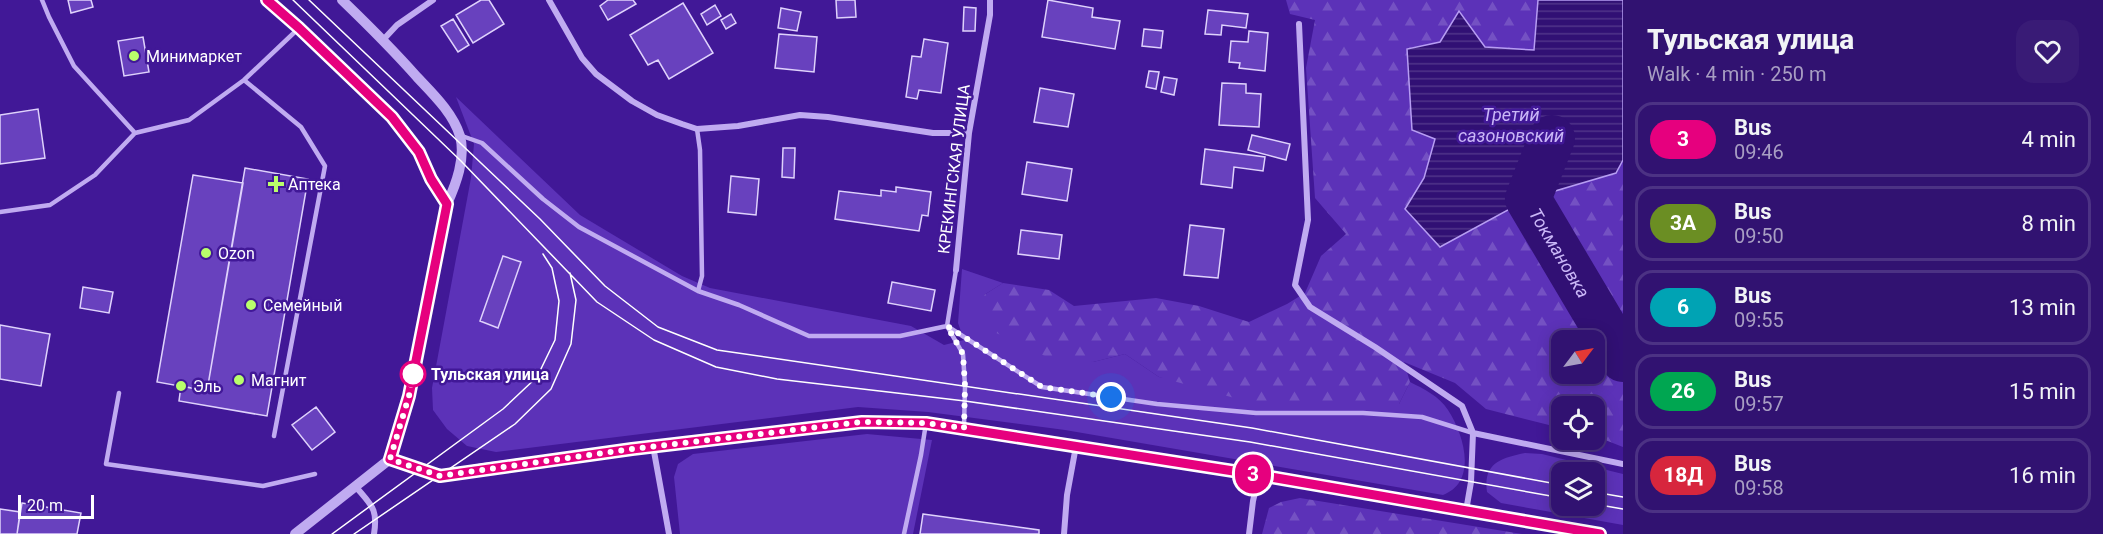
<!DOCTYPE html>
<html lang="en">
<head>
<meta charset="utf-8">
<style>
	:root { --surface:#311271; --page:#391b76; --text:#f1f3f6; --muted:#a89ec3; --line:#4c3284 }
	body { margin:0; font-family:Roboto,sans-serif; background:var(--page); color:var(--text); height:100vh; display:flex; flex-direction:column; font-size:22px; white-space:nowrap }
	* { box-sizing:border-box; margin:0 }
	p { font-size:20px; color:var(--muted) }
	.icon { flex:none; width:33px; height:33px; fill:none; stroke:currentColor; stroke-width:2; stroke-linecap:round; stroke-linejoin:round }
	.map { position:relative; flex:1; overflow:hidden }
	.sheet { display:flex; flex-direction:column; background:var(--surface); width:480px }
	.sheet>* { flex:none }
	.badge { padding:0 12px; border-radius:20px; font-size:21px; line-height:39px }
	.needle { width:39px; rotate:58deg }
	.controls { position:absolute; left:1551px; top:330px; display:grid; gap:12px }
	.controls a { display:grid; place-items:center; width:54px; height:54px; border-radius:12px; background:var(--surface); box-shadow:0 3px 15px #0003,0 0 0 2px var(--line); font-size:30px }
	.scale { position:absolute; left:18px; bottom:15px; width:76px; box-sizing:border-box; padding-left:6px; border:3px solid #fff; border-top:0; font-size:16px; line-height:21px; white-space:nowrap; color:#fff; -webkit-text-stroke:4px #411897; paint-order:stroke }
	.you { position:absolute; width:30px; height:30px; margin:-15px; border:4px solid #fff; border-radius:50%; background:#1a73e8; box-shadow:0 0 0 9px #1a73e833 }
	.map>.badge { position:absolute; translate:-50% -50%; box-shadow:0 0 0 3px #fff }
	.round { display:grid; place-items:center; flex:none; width:63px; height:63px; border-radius:18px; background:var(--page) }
	.summary { display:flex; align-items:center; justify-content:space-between; height:102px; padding:0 24px }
	h1 { font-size:28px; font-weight:800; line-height:45px }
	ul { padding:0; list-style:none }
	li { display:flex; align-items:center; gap:18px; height:75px; margin:0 12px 9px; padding:0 12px; border:3px solid var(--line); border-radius:18px }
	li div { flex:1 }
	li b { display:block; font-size:22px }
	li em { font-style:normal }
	li .badge { min-width:66px; font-weight:700; text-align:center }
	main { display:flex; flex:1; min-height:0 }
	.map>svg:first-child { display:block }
	.grass { fill:#5c32b8; fill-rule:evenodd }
	.forest { fill:url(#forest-firs); fill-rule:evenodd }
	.water { fill:url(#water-rules); stroke:#b79df3; stroke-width:1.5 }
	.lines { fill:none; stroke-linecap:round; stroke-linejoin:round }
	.river { stroke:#311074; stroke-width:46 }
	.building { fill:#6841be; stroke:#dfd2fc; stroke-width:1.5 }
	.service { stroke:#c0abf1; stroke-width:4.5 }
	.minor { stroke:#c0abf1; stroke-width:6 }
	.tertiary { stroke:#c0abf1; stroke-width:10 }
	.tram { stroke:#fff; stroke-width:1.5 }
	.line-casing { stroke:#fff; stroke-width:14 }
	.line { stroke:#e6007e; stroke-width:9 }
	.walk { stroke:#fff; stroke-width:6; stroke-dasharray:0 10.8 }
	.poi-dot { fill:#b9ff6b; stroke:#411897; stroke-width:2 }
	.stop-dot { fill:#fff; stroke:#e6007e; stroke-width:3 }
	.labels { text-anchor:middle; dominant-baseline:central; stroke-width:5; stroke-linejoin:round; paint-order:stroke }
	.poi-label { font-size:16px; fill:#fff; stroke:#411897; text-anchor:start }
	.street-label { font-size:16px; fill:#fff; stroke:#411897 }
	.stop-label { font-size:16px; font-weight:bold; fill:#fff; stroke:#411897; text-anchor:start }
	.water-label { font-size:18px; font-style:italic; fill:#cab7f7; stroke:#411897 }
</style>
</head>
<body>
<main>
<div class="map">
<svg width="1623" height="534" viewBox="0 0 1623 534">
	<defs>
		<pattern id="forest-firs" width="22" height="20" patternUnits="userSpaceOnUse" patternTransform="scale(1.5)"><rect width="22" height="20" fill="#5c32b8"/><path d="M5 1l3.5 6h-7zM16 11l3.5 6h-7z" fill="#7451c3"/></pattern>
		<pattern id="water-rules" width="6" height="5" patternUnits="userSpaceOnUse" patternTransform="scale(1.5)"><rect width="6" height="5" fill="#311074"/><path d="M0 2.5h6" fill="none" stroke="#503489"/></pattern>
	</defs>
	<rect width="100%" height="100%" fill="#411897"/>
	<!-- grass -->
	<path class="grass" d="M456,97l124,118 102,61 28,12 201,38 33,19 20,-5 -6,-17 4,-54 41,14 -19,12 109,67 32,-8 34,23 203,27h37l11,-22c14,7 29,14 38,28 16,24 30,72 -5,85l-378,-65 -137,-18 -70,-5 -362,45 -29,-6 -20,-17 -14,-19 -1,-22 39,-210 3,-34z
		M867,434l65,6 -19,94h-233l-6,-57 4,-13 15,-10z
		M1525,453l17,1 81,20v51l-122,-22 -14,-11c-4,-29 14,-34 38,-39zM1594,472v34h-32v-34z"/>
	<!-- forest -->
	<path class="forest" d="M1286,0h252l-4,50 -49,-3 -50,92 -11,39 -19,31 35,38 88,-48 88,-26 7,-12v286l-28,-11 -1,-30h-32l-1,22 -75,-19 -31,-26 -51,-21 6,20 -11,22h-143l-97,-27 -34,-23 -32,8 -44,-4 -57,-27 -8,-36 19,-12 46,7 25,16 82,-8 43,8 50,16 38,-18 18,-11 16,-37 25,-22 -31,-36 -9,-130 9,-48 -25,-6zM1562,340h32v34h-32z
		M1300,498l222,36h-260l7,-26 12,-6z"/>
	<!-- water -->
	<path class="water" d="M1538,0h85v160l-7,13 -88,26 -88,48 -35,-38 19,-31 11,-39 -23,-9 -5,-81 33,-7 19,-31 26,36 49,3z"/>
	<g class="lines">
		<!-- river -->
		<path class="river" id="s1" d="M1552,138l-24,61 95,160"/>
	</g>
	<!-- building -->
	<path class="building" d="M68,0h23l2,7 -22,6z
		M481,0h8l15,24 -31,19 -17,-28z
		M608,0h25l3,4 -28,16 -8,-14z
		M836,0h19l1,17 -19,1z
		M1048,0l45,8 -1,9 28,4 -5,28 -73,-12z
		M683,3l30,50 -44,26 -11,-19 -10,5 -18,-30z
		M715,5l6,11 -14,9 -6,-11z
		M964,7l12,1 -1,23h-12z
		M781,8l20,4 -4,19 -19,-3z
		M1208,10l40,4 -2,14 -24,-3 -1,10 -16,-1z
		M731,14l5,9 -10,6 -5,-9z
		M453,19l16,26 -11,7 -17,-26z
		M1144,29l19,2 -2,17 -19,-2z
		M1249,31l19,2 -3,38 -26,-3 1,-5 -11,-1 2,-21 17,1z
		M779,34l38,3 -3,35 -39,-4z
		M143,37l6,35 -25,4 -6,-35z
		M924,39l24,4 -7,50 -22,-3 -2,9 -11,-2 6,-41 9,1z
		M1149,71l10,1 -3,17 -10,-2z
		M1164,77l13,2 -3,16 -13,-3z
		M1222,83l24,1v9l15,1 -2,33 -40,-2z
		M1040,88l34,6 -6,33 -34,-5z
		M38,109l7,49 -45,6v-49z
		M1252,135l38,9 -4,16 -38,-10z
		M783,148h12l-1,30 -12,-1z
		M1205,149l60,8 -2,14 -29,-4 -2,21 -31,-4z
		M1027,162l45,7 -5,32 -45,-7z
		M245,168l63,11 -41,237 -88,-15 2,-15 26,5z
		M193,175l50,8 -36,208 -50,-9z
		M731,176l28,3 -3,36 -28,-3z
		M896,187l35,5 -3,24 -6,-1 -3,16 -84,-12 4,-28 42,5v-6l15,2z
		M1190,225l34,4 -6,49 -34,-3z
		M1021,230l41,5 -3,24 -41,-5z
		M503,256l18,6 -23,66 -18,-7z
		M892,282l43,8 -4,21 -43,-8z
		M83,287l30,5 -4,21 -29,-5z
		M0,325l50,9 -9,52 -41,-7z
		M316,407l19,25 -23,18 -20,-25z
		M22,503l59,10 -4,21h-60z
		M0,509l20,3 -3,22h-17z
		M923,514l116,16v4h-119z"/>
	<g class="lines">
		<!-- service -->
		<path class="service" d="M42,0l7,17 25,49 61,67 54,-13 55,-40 55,-52
			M244,80l57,47 24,39 -51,270
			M697,129l3,21 2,126 -4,15
			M462,136l20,7 61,56 36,28 119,64 41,14 70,31h91l47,-10 95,61 115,17 99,9h107l59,4 51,16
			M0,212l50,-7 45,-30 40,-42
			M956,270l-9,56 16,28 2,32 -1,42
			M119,393l-13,71 157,22 52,-12
			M904,534l17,-79 5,-32"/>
		<!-- minor -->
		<path class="minor" d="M549,0l33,58 14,16 36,27 25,14 25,9 15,5 41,-3 62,-11 28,2 105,16h36
			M1299,24l9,196 -13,65 15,22 65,40 87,59 11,27 -2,49 -5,29
			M383,40l14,-15 36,-25
			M956,270l13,-137 21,-118v-15
			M1473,433l150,31
			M653,446l16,88
			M356,487c16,19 22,22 18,47
			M1064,534l3,-39 9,-49
			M1249,534l4,-33 6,-26"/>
		<!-- tertiary -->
		<path class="tertiary" d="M267,0l32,28 93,89 27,35 12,27 16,25
			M390,459l50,17 44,-8 169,-22 209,-24 64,1 333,52 342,59
			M295,534l95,-75 19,-63 38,-192c9,-20 19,-46 13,-68 -7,-23 -27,-42 -43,-59 -24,-27 -49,-52 -75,-77"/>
		<!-- tram -->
		<path class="tram" d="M293,0l168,161 136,141 57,38 62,27 61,12 188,22 285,41 312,56
			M309,0l231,219 65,67 53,41 59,23 535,78 310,57
			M1594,492l29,5
			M1594,504l29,5
			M332,534l171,-125 34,-32 18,-37 4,-39 -7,-33 -9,-14
			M354,534l161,-110 36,-35 20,-45 5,-44 -6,-27"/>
	</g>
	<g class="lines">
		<defs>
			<path id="line" d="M267,0l32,28 93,89 27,35 12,27 16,25 -38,192 -19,63 50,17 192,-27 230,-27 64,1 333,52 341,59"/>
		</defs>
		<!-- line casing -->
		<use href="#line" class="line-casing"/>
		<!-- line -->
		<use href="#line" class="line"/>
		<!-- walk -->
		<path class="walk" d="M413,374l-4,22 -19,63 50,17 192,-27 230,-27 64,1 38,5 1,-42 -2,-32 -16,-28 95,61 69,10"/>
	</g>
	<!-- markers -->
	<g class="poi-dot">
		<circle cx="134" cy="56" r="6"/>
		<path d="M273 175h6v6h6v6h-6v6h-6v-6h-6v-6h6z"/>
		<circle cx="206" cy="253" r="6"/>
		<circle cx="251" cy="305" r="6"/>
		<circle cx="239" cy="380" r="6"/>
		<circle cx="181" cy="386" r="6"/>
	</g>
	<circle class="stop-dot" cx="413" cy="374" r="12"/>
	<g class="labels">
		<!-- poi labels -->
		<g class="poi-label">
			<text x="146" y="56">Минимаркет</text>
			<text x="288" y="184">Аптека</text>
			<text x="218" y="253">Ozon</text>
			<text x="263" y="305">Семейный</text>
			<text x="251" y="380">Магнит</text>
			<text x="193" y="386">Эль</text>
		</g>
		<!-- street labels -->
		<g class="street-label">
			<text transform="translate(954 169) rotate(-83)">КРЕКИНГСКАЯ УЛИЦА</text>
		</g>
		<!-- stop labels -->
		<g class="stop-label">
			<text x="431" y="374">Тульская улица</text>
		</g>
		<!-- water labels -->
		<g class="water-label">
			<text x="1511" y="114">Третий<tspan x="1511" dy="21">сазоновский</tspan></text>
			<text stroke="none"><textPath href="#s1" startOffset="128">Токмановка</textPath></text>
		</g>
	</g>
</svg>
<div class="controls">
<a><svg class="needle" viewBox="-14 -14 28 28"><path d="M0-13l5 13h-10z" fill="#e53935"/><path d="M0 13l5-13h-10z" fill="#a89ec3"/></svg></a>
<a><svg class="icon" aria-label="locate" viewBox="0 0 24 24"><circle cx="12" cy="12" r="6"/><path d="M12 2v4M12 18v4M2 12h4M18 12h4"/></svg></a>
<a><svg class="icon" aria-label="layers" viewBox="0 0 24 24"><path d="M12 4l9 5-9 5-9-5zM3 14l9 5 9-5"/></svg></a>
</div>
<div class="scale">20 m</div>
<div class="you" style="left:1111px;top:397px"></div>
<b class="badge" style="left:1253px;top:474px;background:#e6007e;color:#fff">3</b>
</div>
<section class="sheet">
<div class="summary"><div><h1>Тульская улица</h1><p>Walk · 4 min · 250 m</p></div><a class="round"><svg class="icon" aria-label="heart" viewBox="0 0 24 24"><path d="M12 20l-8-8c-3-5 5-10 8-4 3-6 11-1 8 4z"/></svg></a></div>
<ul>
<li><span class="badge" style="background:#e6007e;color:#fff">3</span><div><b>Bus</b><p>09:46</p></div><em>4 min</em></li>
<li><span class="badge" style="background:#6b8e23;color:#fff">3А</span><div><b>Bus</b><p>09:50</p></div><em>8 min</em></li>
<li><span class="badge" style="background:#00a3b4;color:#fff">6</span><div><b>Bus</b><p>09:55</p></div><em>13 min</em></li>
<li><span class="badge" style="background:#00a651;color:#fff">26</span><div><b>Bus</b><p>09:57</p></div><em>15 min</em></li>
<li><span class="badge" style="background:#d7263d;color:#fff">18Д</span><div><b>Bus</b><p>09:58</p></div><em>16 min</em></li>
</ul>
</section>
</main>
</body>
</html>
